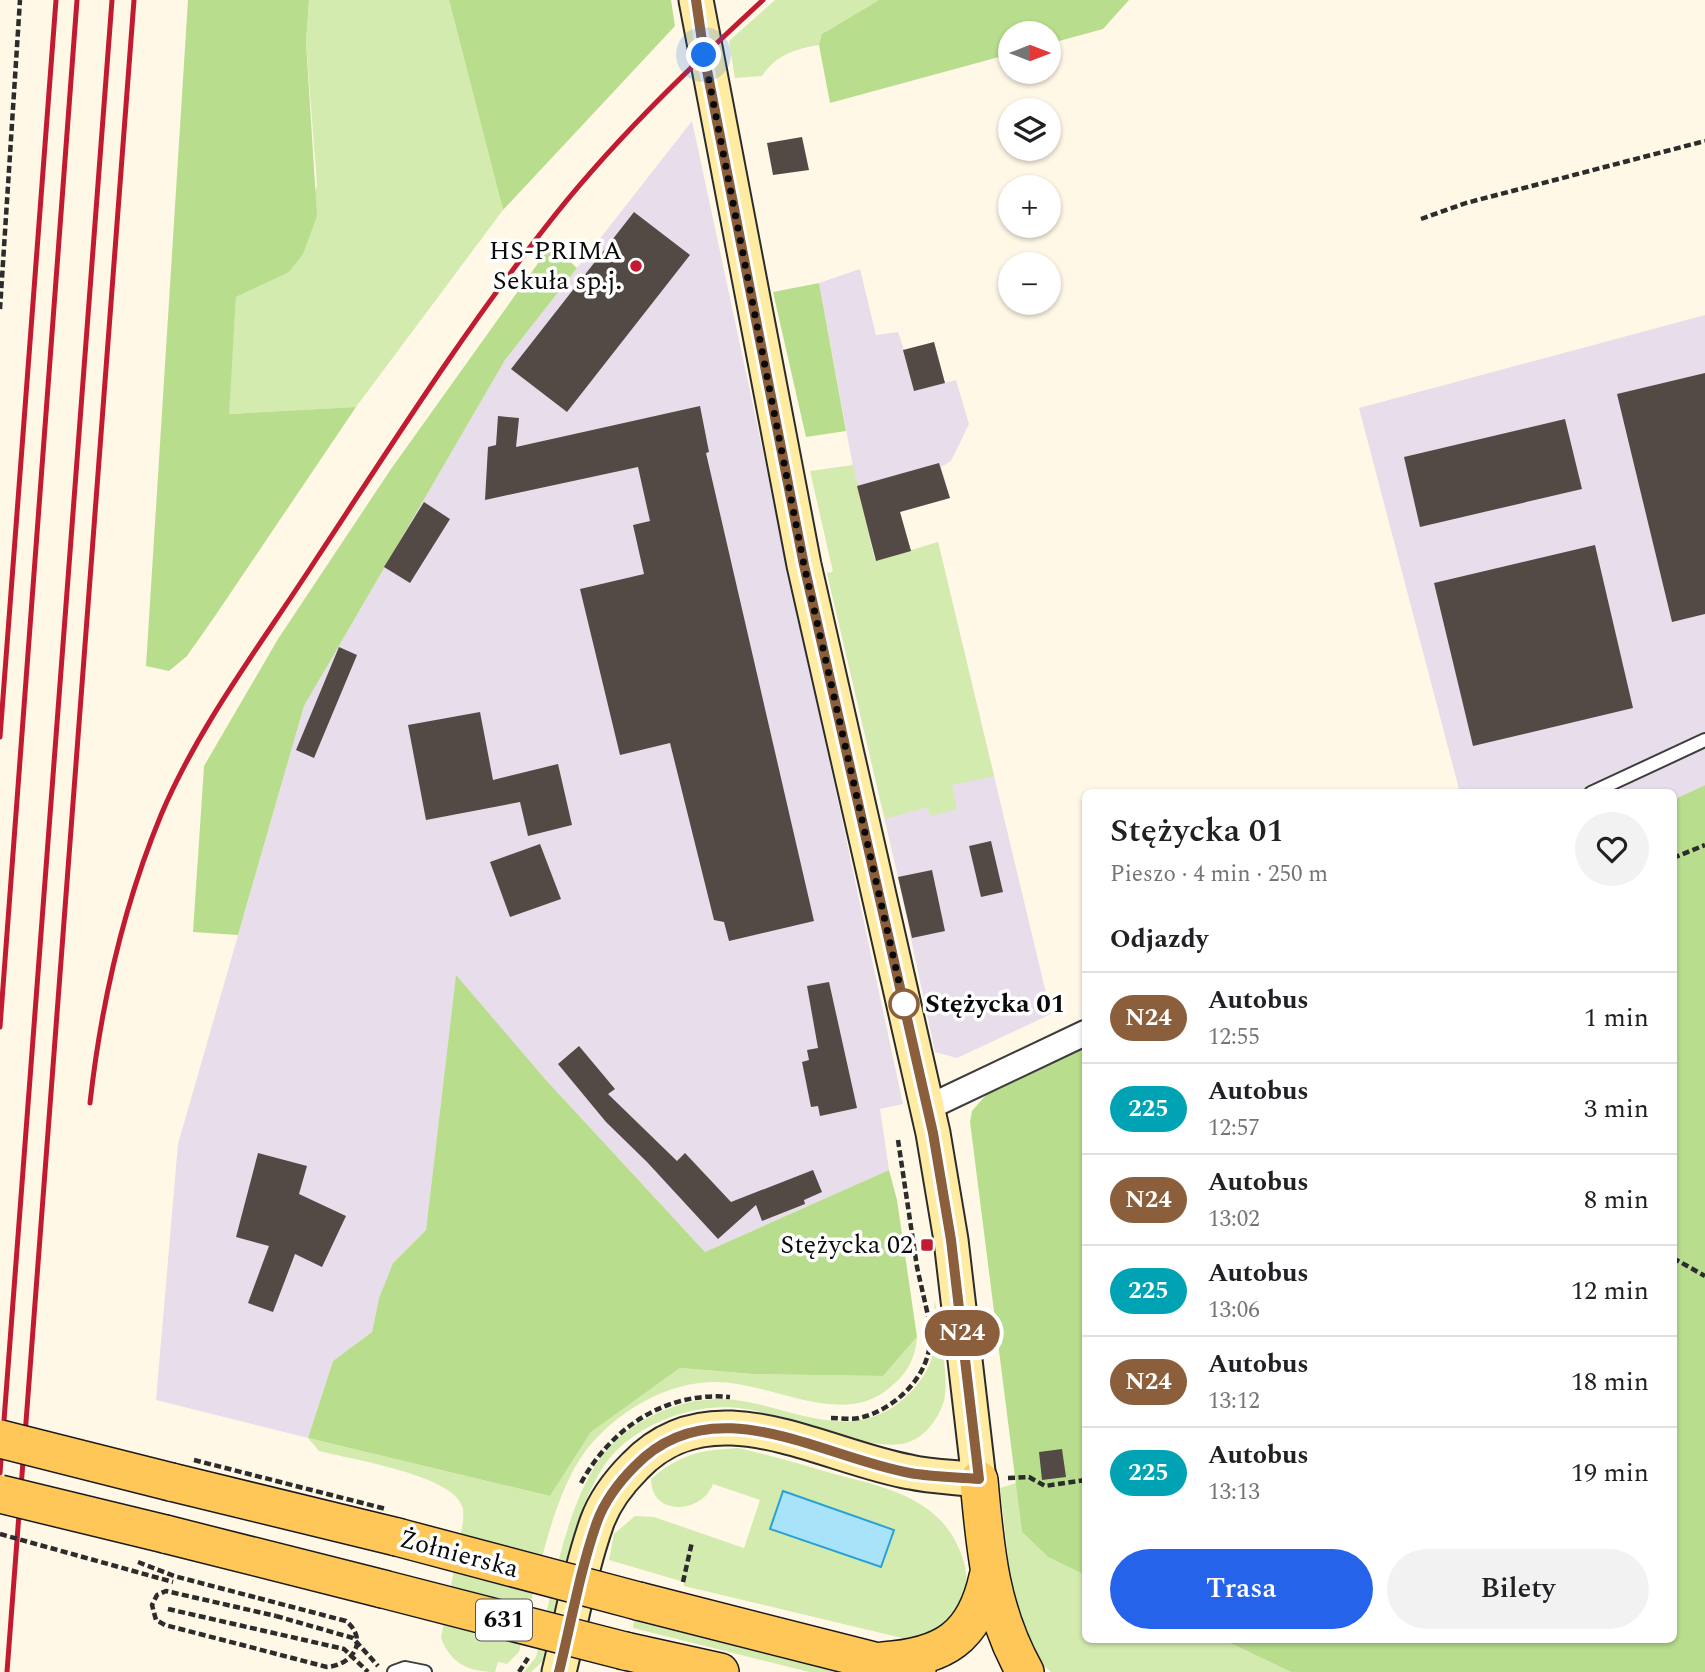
<!DOCTYPE html>
<html lang="pl">
<head>
<meta charset="utf-8">
<style>
	:root { --surface:#fff; --page:#f2f2f2; --text:#202124; --muted:#757577; --line:#e0e0e0; --accent:#2563eb }
	body { margin:0; font-family:Spectral,serif; background:var(--page); color:var(--text); height:100vh; display:flex; flex-direction:column; font-size:26px; white-space:nowrap }
	* { box-sizing:border-box; margin:0 }
	p { font-size:23px; color:var(--muted) }
	.icon { flex:none; width:38px; height:38px; fill:none; stroke:currentColor; stroke-width:2; stroke-linecap:round; stroke-linejoin:round }
	.map { position:relative; flex:1; overflow:hidden }
	.side { position:absolute; left:1082px; top:789px; width:595px; height:854px; display:flex; flex-direction:column; background:var(--surface); border-radius:10px; box-shadow:0 2px 5px #0004 }
	.side>* { flex:none }
	.badge { padding:0 14px; border-radius:23px; font-size:24px; line-height:46px }
	.needle { width:46px; rotate:90deg }
	.controls { position:absolute; left:998px; top:21px; display:grid; gap:14px }
	.controls a { display:grid; place-items:center; width:63px; height:63px; border-radius:50%; background:var(--surface); box-shadow:0 2px 5px #0004; font-size:35px }
	.you { position:absolute; width:35px; height:35px; margin:-18px; border:5px solid #fff; border-radius:50%; background:#1a73e8; box-shadow:0 0 0 10px #1a73e833 }
	.map>.badge { position:absolute; translate:-50% -50%; box-shadow:0 0 0 4px #fff }
	h2 { padding:0 28px; font-size:26px; line-height:63px }
	.round { display:grid; place-items:center; flex:none; width:74px; height:74px; border-radius:37px; background:var(--page) }
	.head { display:flex; align-items:center; justify-content:space-between; height:119px; padding:0 28px }
	h1 { font-size:33px; font-weight:600; line-height:52px }
	.cta { display:flex; gap:14px; margin-top:auto; padding:14px 28px }
	.cta a { flex:1; height:80px; border-radius:42px; background:var(--accent); color:#fff; font-size:28px; font-weight:600; line-height:80px; text-align:center }
	.cta a+a { background:var(--page); color:var(--text) }
	ul { padding:0; list-style:none }
	li { display:flex; align-items:center; gap:21px; height:91px; padding:0 28px; border-top:2px solid var(--line) }
	li div { flex:1 }
	li b { display:block; font-size:26px }
	li em { font-style:normal }
	li .badge { min-width:77px; font-weight:700; text-align:center }
	.map>svg:first-child { display:block }
	.industrial { fill:#e8ddea }
	.green { fill:#d4ebaf }
	.forest { fill:#b8dd8d }
	.water { fill:#a8e3fa; stroke:#2aa1d6; stroke-width:2 }
	.building { fill:#534a46 }
	.lines { fill:none; stroke-linecap:round; stroke-linejoin:round }
	.service-casing { stroke:#3d3d3d; stroke-width:16 }
	.minor-casing { stroke:#3d3d3d; stroke-width:28 }
	.secondary-casing { stroke:#2c2c2c; stroke-width:37 }
	.primary-casing { stroke:#1b1b1b; stroke-width:40 }
	.path { stroke:#2c2c2c; stroke-width:4.5; stroke-dasharray:7 3.5; stroke-linecap:butt }
	.service { stroke:#fff; stroke-width:12 }
	.minor { stroke:#fff; stroke-width:24 }
	.secondary { stroke:#ffeca2; stroke-width:33 }
	.primary { stroke:#ffc757; stroke-width:37 }
	.rail { stroke:#c21a31; stroke-width:5 }
	.primary-bridge-casing { stroke:#1b1b1b; stroke-width:40; stroke-linecap:butt }
	.path-bridge { stroke:#2c2c2c; stroke-width:4.5; stroke-dasharray:7 3.5; stroke-linecap:butt }
	.primary-bridge { stroke:#ffc757; stroke-width:37 }
	.line-casing { stroke:#fff; stroke-width:16 }
	.line { stroke:#8b5e3c; stroke-width:10 }
	.walk { stroke:#0a0a0a; stroke-width:7; stroke-dasharray:0 12.6 }
	.poi-dot { fill:#c21a31; stroke:#fff; stroke-width:2.5 }
	.stop-dot { fill:#fff; stroke:#8b5e3c; stroke-width:3.5 }
	.labels { text-anchor:middle; dominant-baseline:central; stroke-width:7; stroke-linejoin:round; paint-order:stroke }
	.shield { fill:#fff; stroke:#545454; stroke-width:2 }
	.shield-label { font-size:24px; font-weight:bold; fill:#0a0a0a }
	.poi-label { font-size:26px; fill:#0a0a0a; stroke:#fff; text-anchor:end }
	.stop-label { font-size:26px; font-weight:bold; fill:#0a0a0a; stroke:#fff; text-anchor:start }
	.street-label { font-size:26px; fill:#0a0a0a; stroke:#fff }
</style>
</head>
<body>
<div class="map">
<svg width="1705" height="1672" viewBox="0 0 1705 1672">
	<rect width="100%" height="100%" fill="#fff8e7"/>
	<!-- industrial -->
	<path class="industrial" d="M692,121l211,983 -23,5 9,61 -184,82 -160,-173 -89,-103 -30,254 -33,33 -14,35 -7,34 -39,29 -25,77 -152,-38 22,-256 126,-438 201,-346z
		M860,269l16,66 22,-3 6,18 30,-8 11,41 11,-3 13,44 -18,37 -10,6 9,31 -50,14 11,39 27,-9 113,472 -94,44 -22,-6 -37,-175 -71,-304 49,-14 -15,-49 -42,-227z
		M1705,315v470l-32,15v-7h-213l-101,-385z"/>
	<!-- green -->
	<path class="green" d="M309,0h140l54,210 -147,197 -128,7 8,-117 53,-26 28,-86 -11,-143z
		M775,0h104l-54,32 -6,13c-24,4 -43,10 -57,31l-27,2 -6,-37z
		M853,465l22,96 63,-19 56,234 -42,9 5,24 -27,7 -2,-9 -43,12 -58,-246 6,-1 -23,-101z
		M935,1300c3,27 15,76 9,101 -6,18 -18,36 -38,42 -34,10 -121,-28 -160,-34 -46,-8 -100,11 -132,44 -40,43 -57,151 -72,209l-11,10h-7l12,-15c16,-62 27,-144 63,-197 25,-37 79,-63 124,-61 58,2 115,44 170,8 16,-11 29,-25 37,-44 8,-20 3,-42 5,-63z
		M917,1337c-1,18 -8,34 -22,46 -50,50 -122,-2 -182,-1 -46,1 -91,27 -121,61 -41,46 -57,149 -73,209l-12,12 -9,-2 -3,10c-26,0 -44,-8 -54,-34l22,-116c0,-5 1,-12 -1,-16 -10,-31 -112,-47 -143,-55l-11,-13 242,58 41,-64 89,-64 73,6 130,2z
		M738,1448c31,7 62,16 93,25 55,15 112,24 132,86 4,12 6,35 -1,47 -13,21 -32,32 -56,33l-222,-53v-4l-75,-22 5,-26 21,-18 19,1 90,31 16,-48 -47,-16c-11,30 -62,33 -62,-5 29,-25 49,-29 87,-31z
		M1016,1483l6,49 26,25 37,18v65h139l67,32h-240l-18,-15 -16,-55h-4l-13,-114z
		M634,1621l205,51h-30l-176,-44z"/>
	<!-- forest -->
	<path class="forest" d="M188,0h121l-3,42 11,174 -14,38 -14,18 -53,25 -7,117 127,-7 -141,209 -28,40 -18,15 -23,-5z
		M449,0h222l4,26 -172,184z
		M879,0h250l-26,29 -55,15v-11h-38v21l-180,49 -11,-58 3,-11z
		M551,245l26,23 -72,92 -201,346 -66,229 -45,-3 11,-166 74,-127 113,-170z
		M819,283l27,148 -40,6 -33,-145z
		M1705,785v887h-414l-67,-32h449v-840z
		M456,975l89,104 160,173 184,-82 8,30 20,137 -34,39 -130,-2 -73,-6 -89,64 -41,64 -242,-58 25,-77 39,-29 7,-34 14,-35 33,-33z
		M1085,1048v527l-37,-18 -26,-25 -52,-410 2,-11 14,-16z"/>
	<!-- water -->
	<path class="water" d="M783,1491l111,39 -13,37 -111,-38z"/>
	<!-- building -->
	<path class="building" d="M802,137l7,33 -36,5 -6,-32z
		M634,212l56,43 -123,157 -56,-43z
		M934,342l11,41 -31,8 -11,-41z
		M1705,373v241l-33,8 -55,-228z
		M700,406l9,46 -3,1 108,468 -85,20 -5,-19 -10,-2 -44,-177 -50,12 -40,-166 64,-15 -11,-49 17,-4 -12,-54 -153,33 3,-53 8,-2 2,-29 21,2 -3,29z
		M1565,419l17,70 -162,38 -16,-70z
		M939,463l11,35 -50,14 11,39 -35,10 -19,-75z
		M424,502l26,17 -40,64 -26,-16z
		M1595,545l38,163 -160,38 -39,-163z
		M339,647l18,8 -43,103 -18,-8z
		M480,712l13,68 65,-16 14,61 -44,11 -8,-34 -94,18 -18,-95z
		M991,841l12,51 -22,5 -12,-51z
		M540,844l21,55 -51,18 -20,-55z
		M932,870l13,61 -33,7 -14,-61z
		M829,982l28,126 -37,8 -2,-10 -7,1 -9,-45 7,-2 -2,-10 11,-2 -11,-62z
		M579,1046l36,43 -7,5 69,67 8,-8 46,49 82,-32 9,22 -18,8 1,4 -43,17 -6,-16 -38,34 -71,-77 -41,-40 -48,-58z
		M258,1153l49,13 -8,28 47,22 -24,51 -27,-13 -22,58 -25,-9 21,-57 -33,-9z
		M1062,1449l4,28 -24,3 -3,-28z"/>
	<g class="lines">
		<defs>
			<path id="service" d="M1591,793l114,-53
				M394,1672l11,-4 20,4"/>
			<path id="minor" d="M927,1108l158,-75"/>
			<path id="secondary" d="M559,1672c12,-49 21,-102 38,-150 8,-22 22,-40 38,-56 77,-81 186,-10 275,6 23,5 46,5 69,8l-28,-240 -18,-107 -129,-568 -108,-565"/>
			<path id="primary" d="M979,1480c6,68 11,130 46,192
				M171,1482l226,55
				M165,1534l218,55
				M638,1601l279,71
				M625,1651l95,21
				M883,1661c61,-4 92,-24 105,-84"/>
		</defs>
		<!-- service casing -->
		<use href="#service" class="service-casing"/>
		<!-- minor casing -->
		<use href="#minor" class="minor-casing"/>
		<!-- secondary casing -->
		<use href="#secondary" class="secondary-casing"/>
		<!-- primary casing -->
		<use href="#primary" class="primary-casing"/>
		<!-- path -->
		<path class="path" d="M1421,219l45,-16 239,-62
			M0,309l20,-309
			M1673,858l32,-13
			M898,1140l19,127 12,53
			M1673,1258l32,18
			M831,1418c9,0 20,2 28,0 36,-8 73,-43 71,-83
			M1008,1478l21,-1 16,9 40,-6
			M581,1483c30,-55 85,-92 149,-86
			M138,1562l36,14 84,22
			M683,1582l9,-40
			M168,1609l176,40 24,23
			M276,1616l77,22 25,28
			M519,1672l9,-14"/>
		<!-- service -->
		<use href="#service" class="service"/>
		<!-- minor -->
		<use href="#minor" class="minor"/>
		<!-- secondary -->
		<use href="#secondary" class="secondary"/>
		<!-- primary -->
		<use href="#primary" class="primary"/>
		<!-- rail -->
		<path class="rail" d="M0,737l56,-737
			M0,1027l77,-1027
			M90,1103c11,-98 33,-196 71,-288 38,-90 101,-172 154,-254 74,-112 146,-226 229,-332 64,-83 142,-158 219,-229
			M0,1473l112,-1473
			M7,1672l127,-1672"/>
		<defs>
			<path id="primary-bridge" d="M0,1439l171,43
				M0,1494l165,40
				M397,1537l241,64
				M383,1589l242,62"/>
		</defs>
		<!-- primary-bridge casing -->
		<use href="#primary-bridge" class="primary-bridge-casing"/>
		<!-- path-bridge -->
		<path class="path-bridge" d="M194,1460l192,49
			M0,1534l173,48
			M258,1598l88,23c23,19 7,44 -19,46l-162,-42 -9,-5 -4,-15 5,-10 9,-4 110,25"/>
		<!-- primary-bridge -->
		<use href="#primary-bridge" class="primary-bridge"/>
	</g>
	<g class="lines">
		<defs>
			<path id="line" d="M559,1672c12,-49 21,-102 38,-150 8,-22 22,-40 38,-56 78,-81 186,-9 275,7 23,4 46,4 69,6l-28,-239 -18,-107 -129,-568 -100,-510 -8,-55"/>
		</defs>
		<!-- line casing -->
		<use href="#line" class="line-casing"/>
		<!-- line -->
		<use href="#line" class="line"/>
		<!-- walk -->
		<path class="walk" d="M704,55l100,510 100,439"/>
	</g>
	<!-- markers -->
	<g class="poi-dot">
		<circle cx="636" cy="266" r="7"/>
		<rect x="920" y="1238" width="14" height="14" rx="3.5"/>
	</g>
	<circle class="stop-dot" cx="904" cy="1004" r="14"/>
	<g class="labels">
		<!-- shield labels -->
		<rect class="shield" x="476" y="1599.5" width="56" height="41" rx="5"/>
		<g class="shield-label">
			<text x="504" y="1620">631</text>
		</g>
		<!-- poi labels -->
		<g class="poi-label">
			<text x="622" y="251">HS-PRIMA<tspan x="622" dy="30">Sekuła sp.j.</tspan></text>
			<text x="913" y="1245">Stężycka 02</text>
		</g>
		<!-- stop labels -->
		<g class="stop-label">
			<text x="925" y="1004">Stężycka 01</text>
		</g>
		<!-- street labels -->
		<g class="street-label">
			<text transform="translate(459 1554) rotate(15)">Żołnierska</text>
		</g>
	</g>
</svg>
<div class="controls">
<a><svg class="needle" viewBox="-14 -14 28 28"><path d="M0-13l5 13h-10z" fill="#e53935"/><path d="M0 13l5-13h-10z" fill="#757577"/></svg></a>
<a><svg class="icon" aria-label="layers" viewBox="0 0 24 24"><path d="M12 4l9 5-9 5-9-5zM3 14l9 5 9-5"/></svg></a>
<a>+</a>
<a>−</a>
</div>
<div class="you" style="left:704px;top:55px"></div>
<b class="badge" style="left:962px;top:1333px;background:#8b5e3c;color:#fff">N24</b>
<section class="side">
<div class="head"><div><h1>Stężycka 01</h1><p>Pieszo · 4 min · 250 m</p></div><a class="round"><svg class="icon" aria-label="heart" viewBox="0 0 24 24"><path d="M12 20l-8-8c-3-5 5-10 8-4 3-6 11-1 8 4z"/></svg></a></div>
<h2>Odjazdy</h2>
<ul>
<li><span class="badge" style="background:#8b5e3c;color:#fff">N24</span><div><b>Autobus</b><p>12:55</p></div><em>1 min</em></li>
<li><span class="badge" style="background:#00a3b4;color:#fff">225</span><div><b>Autobus</b><p>12:57</p></div><em>3 min</em></li>
<li><span class="badge" style="background:#8b5e3c;color:#fff">N24</span><div><b>Autobus</b><p>13:02</p></div><em>8 min</em></li>
<li><span class="badge" style="background:#00a3b4;color:#fff">225</span><div><b>Autobus</b><p>13:06</p></div><em>12 min</em></li>
<li><span class="badge" style="background:#8b5e3c;color:#fff">N24</span><div><b>Autobus</b><p>13:12</p></div><em>18 min</em></li>
<li><span class="badge" style="background:#00a3b4;color:#fff">225</span><div><b>Autobus</b><p>13:13</p></div><em>19 min</em></li>
</ul>
<div class="cta"><a>Trasa</a><a>Bilety</a></div>
</section>
</div>
</body>
</html>
